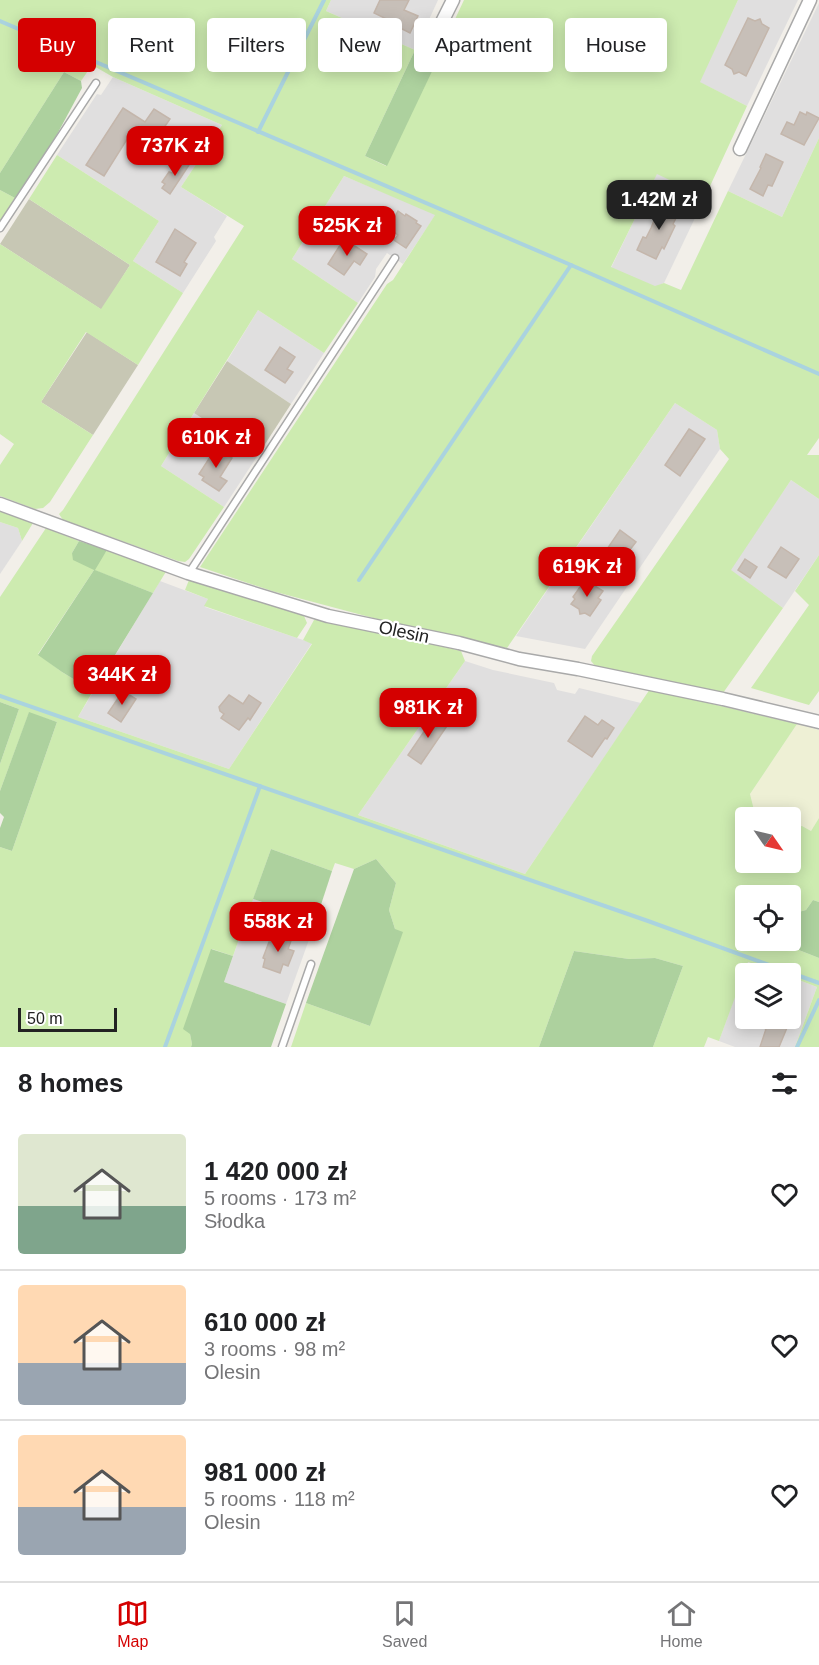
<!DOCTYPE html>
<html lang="en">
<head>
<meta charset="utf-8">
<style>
  body { margin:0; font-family:Arial,sans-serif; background:#f2f2f2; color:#202124; height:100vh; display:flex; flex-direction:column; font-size:22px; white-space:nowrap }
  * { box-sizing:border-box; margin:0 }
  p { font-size:20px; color:#757577 }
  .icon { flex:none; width:33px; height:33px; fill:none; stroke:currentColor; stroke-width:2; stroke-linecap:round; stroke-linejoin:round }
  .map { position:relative; height:1047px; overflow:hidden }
  .drawer { display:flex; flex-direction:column; background:#fff; flex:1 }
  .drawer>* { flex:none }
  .banner { position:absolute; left:18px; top:18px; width:783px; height:54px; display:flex; gap:12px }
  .needle { width:39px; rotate:124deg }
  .controls { position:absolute; left:735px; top:807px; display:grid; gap:12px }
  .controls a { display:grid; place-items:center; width:66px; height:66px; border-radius:6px; background:#fff; box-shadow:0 3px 15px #0003; font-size:30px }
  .scale { position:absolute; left:18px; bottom:15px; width:99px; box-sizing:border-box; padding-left:6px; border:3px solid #222; border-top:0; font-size:16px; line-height:21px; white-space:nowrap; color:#222; -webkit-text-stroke:4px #fff; paint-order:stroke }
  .price { position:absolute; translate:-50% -51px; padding:0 14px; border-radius:12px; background:#d40000; color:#fff; font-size:20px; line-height:39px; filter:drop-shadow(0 2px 3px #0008) }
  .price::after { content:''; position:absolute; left:50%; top:36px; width:18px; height:14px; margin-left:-9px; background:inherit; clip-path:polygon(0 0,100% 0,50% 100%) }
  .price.active { background:#222; color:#fff }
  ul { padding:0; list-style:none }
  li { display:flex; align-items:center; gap:18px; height:150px; padding:0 18px }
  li+li { border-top:2px solid #e0e0e0 }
  li span { display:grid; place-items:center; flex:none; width:168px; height:120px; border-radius:6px; color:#555 }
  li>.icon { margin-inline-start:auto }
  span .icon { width:72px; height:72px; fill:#fffc; stroke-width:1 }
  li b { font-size:26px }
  h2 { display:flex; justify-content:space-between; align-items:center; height:72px; padding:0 18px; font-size:26px }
  .pill { padding:0 21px; border-radius:6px; background:#fff; box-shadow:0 3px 15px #0003; font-size:21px; line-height:54px }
  .pill.active { background:#d40000; color:#fff }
  .dock { display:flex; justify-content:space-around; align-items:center; height:84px; border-top:2px solid #e0e0e0; background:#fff; font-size:16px; color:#757577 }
  .dock a { display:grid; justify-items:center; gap:3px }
  .dock .active { color:#d40000 }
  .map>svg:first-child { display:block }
  .residential { fill:#e0dfdf }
  .construction { fill:#c7c7b4 }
  .farmland { fill:#eef0d5 }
  .grass { fill:#cdebb0 }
  .forest { fill:#add19e }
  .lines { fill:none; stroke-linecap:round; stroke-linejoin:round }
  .stream { stroke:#aad3df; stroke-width:4 }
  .building { fill:#c7bfb8; stroke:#c4b6ab; stroke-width:1.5 }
  .lane-casing { stroke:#a9a9a9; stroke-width:9 }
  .street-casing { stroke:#a9a9a9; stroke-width:15 }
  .lane { stroke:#fff; stroke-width:6 }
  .street { stroke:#fff; stroke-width:12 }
  .labels { text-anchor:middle; stroke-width:4.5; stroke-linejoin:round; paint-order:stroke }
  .street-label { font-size:18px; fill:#222; stroke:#fff }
</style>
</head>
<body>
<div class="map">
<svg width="819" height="1047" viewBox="0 0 819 1047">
  <rect width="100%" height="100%" fill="#f2efe9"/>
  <g class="residential">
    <polygon points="331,0 438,0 415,50 326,11"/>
    <polygon points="738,0 798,0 747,106 699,82"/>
    <polygon points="819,3 819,138 782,217 728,191"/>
    <polygon points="113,77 222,125 181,187 227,216 214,237 216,241 183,293 133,261 159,221 57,155 97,94 101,95"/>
    <polygon points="657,173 705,197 664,283 655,287 611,268"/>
    <polygon points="344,176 436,214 403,264 387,253 376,269 375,277 358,303 292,259"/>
    <polygon points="258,310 324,353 291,404 227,361"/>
    <polygon points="675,403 717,430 720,449 585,649 516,636"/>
    <polygon points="194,413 258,455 224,507 161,466"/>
    <polygon points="791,480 819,499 819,555 783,608 730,570"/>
    <polygon points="0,522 18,528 22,541 0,574"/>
    <polygon points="160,581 208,599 205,607 312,643 229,769 78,717"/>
    <polygon points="465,661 493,670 554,683 557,690 575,694 579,688 641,703 525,874 358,815"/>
    <polygon points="253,899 316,920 286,1004 224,982"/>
    <polygon points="747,962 780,973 746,974 746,1018 790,1018 791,977 817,987 795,1047 735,1047 719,1041"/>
  </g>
  <g class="construction">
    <polygon points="29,199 130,265 102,310 0,244"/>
    <polygon points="87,332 138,365 93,435 41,402"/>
    <polygon points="227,361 291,404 258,455 194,413"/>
  </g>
  <polygon class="farmland" points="797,724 819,730 819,818 811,831 802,826 791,827 790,818 766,817 754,810 750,794"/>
  <g class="grass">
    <polygon points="0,0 331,0 326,11 415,50 365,156 386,166 464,0 738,0 700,82 747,106 705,197 657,174 611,267 655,286 664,283 681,290 728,191 782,217 819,138 819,438 807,455 819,455 819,499 791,480 731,570 783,608 723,693 597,668 591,661 592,656 729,459 720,449 717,430 675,403 507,648 392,623 272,591 200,567 387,284 393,280 435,215 344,176 292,259 358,303 324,353 258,310 161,466 224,507 189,559 185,562 178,561 63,520 59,514 63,510 244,226 181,187 222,125 113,77 92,65 81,81 64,72 0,173"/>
    <polygon points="57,155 159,221 133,261 183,293 138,365 86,332 41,402 93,435 50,502 43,508 35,509 0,496 0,465 14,444 0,434 0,244 101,309 130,265 29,199"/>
    <polygon points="0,190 15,198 0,221"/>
    <polygon points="0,510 33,523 22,541 18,528 0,522"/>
    <polygon points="46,528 79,541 72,553 94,569 107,550 167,570 153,593 94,570 38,654 62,672 93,691 78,717 229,769 312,644 303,640 314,620 321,617 461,651 465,661 358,815 525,874 650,689 797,724 750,794 754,810 766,817 746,818 746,862 790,862 791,827 802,826 811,831 819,818 819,902 813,900 806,910 791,914 790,896 746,896 746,940 776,941 819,958 819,1047 795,1047 817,987 791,977 790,974 780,973 748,962 719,1041 708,1037 704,1047 653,1047 683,966 655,958 629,959 574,951 539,1047 291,1047 306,1003 370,1026 395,929 389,910 396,883 376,859 354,869 335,863 332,871 271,849 233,956 212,949 190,1034 192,1044 191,1047 0,1047 0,847 12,851 57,722 29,713 0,791 0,764 19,709 0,702 0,597"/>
    <polygon points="819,555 819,691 809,705 751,688 809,605 795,591"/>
    <polygon points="189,580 300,613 304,616 307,623 297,638 204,606 208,599 185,590"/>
  </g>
  <g class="forest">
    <polygon points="415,50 436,63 387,166 365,156"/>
    <polygon points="64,72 81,81 82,88 54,140 15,198 0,190 0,173"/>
    <polygon points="79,541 107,550 95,570 153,593 93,691 62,672 38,655 94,570 73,560 72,553"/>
    <polygon points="0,702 19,709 0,764"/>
    <polygon points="29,712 57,722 12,851 0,847 0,828 4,817 0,813 0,791"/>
    <polygon points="271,849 332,871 316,920 253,899"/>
    <polygon points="376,859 396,883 389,910 395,929 403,932 370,1026 306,1003 354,869"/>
    <polygon points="813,900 819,902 819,958 776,941 790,940 791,914 806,910"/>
    <polygon points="211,949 233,956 224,982 286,1004 271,1047 191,1047 192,1044 190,1034 183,1029"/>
    <polygon points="574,951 629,959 655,958 683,966 653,1047 539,1047"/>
  </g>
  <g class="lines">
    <g class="stream">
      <polyline points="0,21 571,265 819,374"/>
      <polyline points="258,132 324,0"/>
      <polyline points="359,580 571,265"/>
      <polyline points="0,696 648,921 819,983"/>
      <polyline points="165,1047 260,786"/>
      <polyline points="797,1047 819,1000"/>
    </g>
  </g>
  <g class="building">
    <polygon points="380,0 409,0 404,10 418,16 410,33 396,26 397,24 374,13"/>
    <polygon points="748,18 755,21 760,19 762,24 769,28 746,76 739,72 734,74 732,69 725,65"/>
    <polygon points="123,108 145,122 154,109 170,119 154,142 134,128 104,176 86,165"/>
    <polygon points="800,112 806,115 807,112 819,118 804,145 781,134 787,122 794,125"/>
    <polygon points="766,154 783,162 772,186 768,185 763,196 750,189 761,168 760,167"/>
    <polygon points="181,160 189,165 170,194 162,188 165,184 162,182 169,172 172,173"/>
    <polygon points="659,203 679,212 673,224 675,226 664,249 662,247 656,259 637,250 643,237 646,238 651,228 655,218 653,217"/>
    <polygon points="398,211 405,216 406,214 417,221 416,223 421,226 406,248 394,240 398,235 388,228"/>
    <polygon points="175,229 196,243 184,262 187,264 180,276 156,262"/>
    <polygon points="344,239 367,254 360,265 354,261 344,275 328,264"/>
    <polygon points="280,347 295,357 287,369 293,372 285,383 265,370"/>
    <polygon points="689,429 705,439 680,476 665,465"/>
    <polygon points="216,448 232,458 220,477 227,481 219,491 202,480 204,477 199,474"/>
    <polygon points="620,530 636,542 629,551 627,556 631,559 624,569 620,567 615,570 615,564 603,555"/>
    <polygon points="781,547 799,559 786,578 768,567"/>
    <polygon points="745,559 757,567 750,578 738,570"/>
    <polygon points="585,580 603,591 598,598 601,600 590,616 585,613 580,614 579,609 571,604 575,599 573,597"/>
    <polygon points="122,658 135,667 127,679 114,670"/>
    <polygon points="123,691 136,699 121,722 108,713"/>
    <polygon points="229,695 243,704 249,695 261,703 250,720 248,718 239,730 221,718 224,714 220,711 219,707"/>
    <polygon points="436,714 449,723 421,764 408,755"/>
    <polygon points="585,716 598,725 602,720 614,728 607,739 605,738 592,757 568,741"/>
    <polygon points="275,932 292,938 288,949 294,951 288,966 283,964 280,973 263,967 265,959 263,958 269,942 271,942"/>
    <polygon points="740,1018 791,1018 779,1047 760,1047 766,1029"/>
  </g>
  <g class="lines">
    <g class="lane-casing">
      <g id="lane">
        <polyline points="0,228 96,83"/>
        <polyline points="189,573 395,258"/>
        <polyline points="282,1047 311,964"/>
      </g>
    </g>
    <g class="street-casing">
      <g id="street">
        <polyline points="426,54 453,0"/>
        <polyline points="740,149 810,0"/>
        <polyline points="0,504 188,573 328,616 459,643 519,659 578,669 723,699 819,722"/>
      </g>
    </g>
    <use href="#lane" class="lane"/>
    <use href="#street" class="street"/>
  </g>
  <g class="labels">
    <g class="street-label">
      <text transform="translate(404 632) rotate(12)" y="6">Olesin</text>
    </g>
  </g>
</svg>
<div class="controls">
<a><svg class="needle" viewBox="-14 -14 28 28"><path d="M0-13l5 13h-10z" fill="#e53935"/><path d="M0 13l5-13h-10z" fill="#757577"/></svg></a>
<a><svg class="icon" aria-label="locate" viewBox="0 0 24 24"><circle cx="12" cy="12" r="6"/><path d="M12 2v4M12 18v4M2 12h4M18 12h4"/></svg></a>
<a><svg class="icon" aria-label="layers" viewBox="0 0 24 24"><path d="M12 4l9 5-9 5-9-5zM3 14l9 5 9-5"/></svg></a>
</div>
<div class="scale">50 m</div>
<b class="price" style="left:175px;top:177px">737K zł</b>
<b class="price active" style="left:659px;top:231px">1.42M zł</b>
<b class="price" style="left:347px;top:257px">525K zł</b>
<b class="price" style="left:216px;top:469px">610K zł</b>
<b class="price" style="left:587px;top:598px">619K zł</b>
<b class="price" style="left:122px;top:706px">344K zł</b>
<b class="price" style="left:428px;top:739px">981K zł</b>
<b class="price" style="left:278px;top:953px">558K zł</b>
<div class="banner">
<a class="pill active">Buy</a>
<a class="pill">Rent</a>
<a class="pill">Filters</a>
<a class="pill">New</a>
<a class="pill">Apartment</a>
<a class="pill">House</a>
</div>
</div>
<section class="drawer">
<h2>8 homes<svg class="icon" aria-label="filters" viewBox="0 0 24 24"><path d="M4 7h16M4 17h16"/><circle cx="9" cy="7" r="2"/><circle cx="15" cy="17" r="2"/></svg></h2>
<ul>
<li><span style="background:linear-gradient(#dfe7d0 60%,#7fa58c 0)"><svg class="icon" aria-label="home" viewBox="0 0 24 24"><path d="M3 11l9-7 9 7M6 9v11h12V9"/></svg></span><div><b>1 420 000 zł</b><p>5 rooms · 173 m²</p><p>Słodka</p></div><svg class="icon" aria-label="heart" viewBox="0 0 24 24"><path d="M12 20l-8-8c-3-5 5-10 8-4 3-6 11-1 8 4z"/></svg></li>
<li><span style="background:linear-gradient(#ffd9b3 65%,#9aa5b1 0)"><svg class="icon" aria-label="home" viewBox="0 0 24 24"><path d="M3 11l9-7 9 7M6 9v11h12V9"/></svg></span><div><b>610 000 zł</b><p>3 rooms · 98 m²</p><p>Olesin</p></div><svg class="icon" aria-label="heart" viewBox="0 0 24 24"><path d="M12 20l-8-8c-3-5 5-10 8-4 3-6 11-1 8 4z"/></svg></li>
<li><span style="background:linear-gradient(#ffd9b3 60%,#9aa5b1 0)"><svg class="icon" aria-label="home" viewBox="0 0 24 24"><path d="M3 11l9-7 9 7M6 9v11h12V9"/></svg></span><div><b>981 000 zł</b><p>5 rooms · 118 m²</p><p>Olesin</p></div><svg class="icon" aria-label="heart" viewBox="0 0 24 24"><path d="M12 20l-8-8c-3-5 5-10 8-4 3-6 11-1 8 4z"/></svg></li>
</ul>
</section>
<nav class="dock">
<a class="active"><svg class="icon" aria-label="map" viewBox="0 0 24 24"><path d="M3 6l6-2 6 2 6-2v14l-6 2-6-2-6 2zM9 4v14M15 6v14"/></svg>Map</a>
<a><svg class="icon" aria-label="saved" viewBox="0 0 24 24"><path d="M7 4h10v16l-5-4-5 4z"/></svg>Saved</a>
<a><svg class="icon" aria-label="home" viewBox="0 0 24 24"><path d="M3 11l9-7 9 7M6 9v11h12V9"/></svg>Home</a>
</nav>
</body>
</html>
